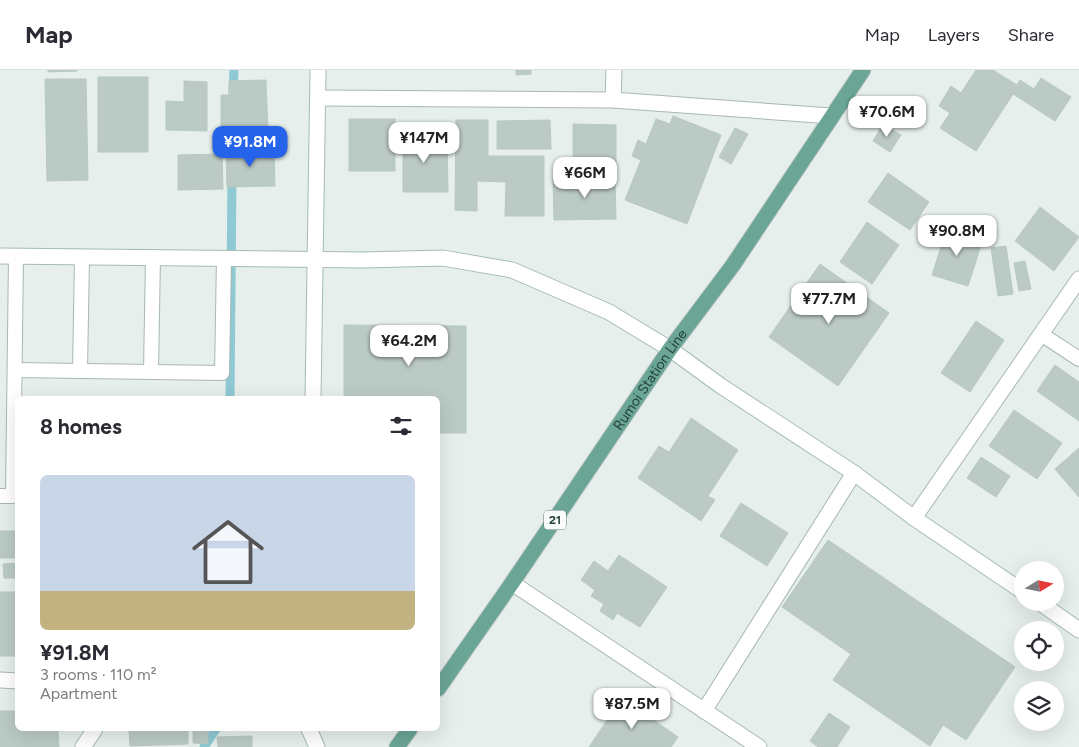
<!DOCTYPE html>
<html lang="en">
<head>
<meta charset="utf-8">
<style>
  body { margin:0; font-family:Figtree,sans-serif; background:#f2f2f3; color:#2b2b33; height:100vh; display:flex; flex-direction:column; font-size:19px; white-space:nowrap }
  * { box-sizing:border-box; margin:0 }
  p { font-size:16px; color:#7c7c81 }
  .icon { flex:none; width:28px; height:28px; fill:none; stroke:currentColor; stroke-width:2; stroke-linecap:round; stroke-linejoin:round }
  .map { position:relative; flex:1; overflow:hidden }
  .drawer { position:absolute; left:15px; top:326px; width:425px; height:335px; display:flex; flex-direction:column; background:#fff; border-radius:8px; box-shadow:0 5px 20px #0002 }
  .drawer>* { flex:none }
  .needle { width:32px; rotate:80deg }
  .buttons { position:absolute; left:1014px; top:491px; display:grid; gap:10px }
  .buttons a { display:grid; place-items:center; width:50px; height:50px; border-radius:50%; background:#fff; box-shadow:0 5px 20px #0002; font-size:25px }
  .price { position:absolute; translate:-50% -42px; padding:0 11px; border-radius:10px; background:#fff; color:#222; font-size:16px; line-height:32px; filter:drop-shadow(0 1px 2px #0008) }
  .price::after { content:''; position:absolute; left:50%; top:30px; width:15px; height:11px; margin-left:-8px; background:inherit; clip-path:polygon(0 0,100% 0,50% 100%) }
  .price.current { background:#2563eb; color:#fff }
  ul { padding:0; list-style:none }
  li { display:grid; align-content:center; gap:10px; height:265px; padding:0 25px }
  li span { display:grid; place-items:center; height:155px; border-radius:8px; color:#555 }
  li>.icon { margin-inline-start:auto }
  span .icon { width:90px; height:90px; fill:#fffc; stroke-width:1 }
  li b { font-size:21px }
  h2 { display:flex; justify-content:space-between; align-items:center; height:60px; padding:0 25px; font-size:21px }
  header { display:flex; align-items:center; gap:30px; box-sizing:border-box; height:70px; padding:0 25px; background:#fff; border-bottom:1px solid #e1e1e2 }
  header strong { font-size:24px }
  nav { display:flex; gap:28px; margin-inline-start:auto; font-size:18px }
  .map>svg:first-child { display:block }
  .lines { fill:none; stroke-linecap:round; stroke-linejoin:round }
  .stream { stroke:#8ec9d4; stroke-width:9 }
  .building { fill:#bbcac4; stroke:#b8c9c2 }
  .lane-casing { stroke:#a8b8b2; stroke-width:16 }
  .street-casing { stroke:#a8b8b2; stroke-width:17 }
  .secondary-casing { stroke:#a4bbb3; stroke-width:17 }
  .primary-casing { stroke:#c2cac8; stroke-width:17 }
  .lane { stroke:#fff; stroke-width:14 }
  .street { stroke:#fff; stroke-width:15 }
  .secondary { stroke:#fff; stroke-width:15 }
  .primary { stroke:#6aa596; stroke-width:15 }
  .labels { text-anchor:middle; stroke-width:4; stroke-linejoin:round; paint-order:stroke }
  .shield { fill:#f7fbf9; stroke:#637a73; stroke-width:1 }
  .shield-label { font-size:12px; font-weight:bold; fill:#24423a }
  .street-label { font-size:14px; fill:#24423a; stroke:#f7fbf9 }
</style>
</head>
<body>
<header>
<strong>Map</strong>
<nav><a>Map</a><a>Layers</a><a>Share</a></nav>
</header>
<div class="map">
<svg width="1079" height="677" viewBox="0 0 1079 677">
  <rect width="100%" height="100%" fill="#e6efeb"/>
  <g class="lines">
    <g class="stream">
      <polyline points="233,22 234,0"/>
      <polyline points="233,90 233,50"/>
      <polyline points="230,329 232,105"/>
      <polyline points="204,677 216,659"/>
    </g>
  </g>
  <g class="building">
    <polygon points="48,0 77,0 77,1 48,2"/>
    <polygon points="516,0 531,0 531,4 516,5"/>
    <polygon points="976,0 993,0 1017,15 1020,10 1034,19 1041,8 1071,27 1055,51 1013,24 976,81 940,58 950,43 939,36 951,16 961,23"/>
    <rect x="98" y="7" width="50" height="75"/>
    <polygon points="45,9 86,9 88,110 47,111"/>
    <polygon points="266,10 268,62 221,62 221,25 229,25 229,11"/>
    <polygon points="184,11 207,12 207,61 166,60 166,31 184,32"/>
    <polygon points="673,46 721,65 687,154 625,130 641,90 632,86 638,70 646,74 656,49 670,54"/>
    <rect x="349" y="49" width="46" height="52"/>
    <polygon points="456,50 488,50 488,86 544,86 544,146 505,146 506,112 477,111 477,141 455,140"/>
    <polygon points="550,50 551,79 497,79 497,51"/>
    <polygon points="573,54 616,55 616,97 573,97"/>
    <polygon points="883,54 901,65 890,82 873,71"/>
    <polygon points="735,58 748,64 731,94 719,87"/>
    <polygon points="403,61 425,61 425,71 447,71 448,122 403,122"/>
    <polygon points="274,79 275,116 227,117 226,80"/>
    <polygon points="222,84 223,119 178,120 178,85"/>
    <polygon points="888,103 929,132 910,160 868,132"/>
    <polygon points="615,108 616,149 554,150 553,109"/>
    <polygon points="1040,137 1079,167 1054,201 1015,171"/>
    <polygon points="867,152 899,175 872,214 840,192"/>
    <polygon points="947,158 983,169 968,216 932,205"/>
    <polygon points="1006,176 1013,224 998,226 991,178"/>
    <polygon points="1025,191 1031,219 1019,221 1014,193"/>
    <polygon points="820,194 889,243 838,316 769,267"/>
    <polygon points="976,251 1004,270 970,322 941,303"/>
    <polygon points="344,255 466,256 466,363 438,363 438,329 344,329"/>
    <polygon points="1055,295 1079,312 1079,351 1037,321"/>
    <polygon points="1014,340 1062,373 1037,409 989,376"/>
    <polygon points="691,348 738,380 708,426 715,430 701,451 638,408 659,376 669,382"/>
    <polygon points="1079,378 1079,427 1055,399"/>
    <polygon points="981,387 1010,406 996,427 967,408"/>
    <polygon points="741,433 788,463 767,496 720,466"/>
    <polygon points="0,461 17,461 18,488 0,488"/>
    <polygon points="828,470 1015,597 966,670 943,655 930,676 833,610 851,584 782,537"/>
    <polygon points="619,485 667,517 640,557 617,543 613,550 600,541 604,534 591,526 595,520 581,510 594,491 608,501"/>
    <polygon points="18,493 18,508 4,508 3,494"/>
    <rect x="0" y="522" width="18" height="64"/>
    <polygon points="622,628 678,667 671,677 589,677"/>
    <polygon points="0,641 18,641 18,659 58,659 59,677 0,677"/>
    <polygon points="829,643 850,657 837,677 818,677 810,671"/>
    <polygon points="129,659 188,659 188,674 130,676"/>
    <polygon points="193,659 208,659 208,674 193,673"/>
    <polygon points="216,659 256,659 256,660"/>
    <polygon points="252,666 252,677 218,677 217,667"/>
  </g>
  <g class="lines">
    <g class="lane-casing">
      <g id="lane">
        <polyline points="1041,264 1079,289"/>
        <polyline points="15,300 222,303 224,188"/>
        <polyline points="80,301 82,187"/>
        <polyline points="151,302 153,187"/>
        <polyline points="0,426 13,426 16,186"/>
      </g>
    </g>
    <g class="street-casing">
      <g id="street">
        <polyline points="318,28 613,30 831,46"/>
        <polyline points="613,30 614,0"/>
        <polyline points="914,448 1079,209"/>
        <polyline points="512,513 759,677"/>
        <polyline points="0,610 18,611"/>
        <polyline points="704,641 854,403"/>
        <polyline points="83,677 95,659"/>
      </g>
    </g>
    <g class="secondary-casing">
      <g id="secondary">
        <polyline points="0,186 363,190 443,188 512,200 609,242 670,279 721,316 854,403 914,448 1022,521"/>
        <polyline points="313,329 318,0"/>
        <polyline points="1039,532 1079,560"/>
        <polyline points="309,659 317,677"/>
      </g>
    </g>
    <g class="primary-casing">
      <g id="primary">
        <path id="s1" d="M438,619L512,513L670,279L733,195L863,0"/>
        <polyline points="397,677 410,659"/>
      </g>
    </g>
    <use href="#lane" class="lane"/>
    <use href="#street" class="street"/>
    <use href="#secondary" class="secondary"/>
    <use href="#primary" class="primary"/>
  </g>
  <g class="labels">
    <rect class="shield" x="544" y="440.5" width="22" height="19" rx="4"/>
    <g class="shield-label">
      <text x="555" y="454">21</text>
    </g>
    <g class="street-label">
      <text dy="5" stroke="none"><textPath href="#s1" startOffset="375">Rumoi Station Line</textPath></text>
    </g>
  </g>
</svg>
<div class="buttons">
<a><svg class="needle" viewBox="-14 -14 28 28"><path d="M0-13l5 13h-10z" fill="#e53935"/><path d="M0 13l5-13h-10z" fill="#7c7c81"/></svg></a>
<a><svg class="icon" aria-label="locate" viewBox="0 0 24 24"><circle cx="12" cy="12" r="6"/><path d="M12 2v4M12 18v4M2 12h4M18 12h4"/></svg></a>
<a><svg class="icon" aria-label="layers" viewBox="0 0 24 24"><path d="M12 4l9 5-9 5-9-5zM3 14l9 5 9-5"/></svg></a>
</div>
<b class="price" style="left:887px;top:68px">¥70.6M</b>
<b class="price" style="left:424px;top:94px">¥147M</b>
<b class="price current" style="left:250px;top:98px">¥91.8M</b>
<b class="price" style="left:585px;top:129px">¥66M</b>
<b class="price" style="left:957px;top:187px">¥90.8M</b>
<b class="price" style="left:829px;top:255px">¥77.7M</b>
<b class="price" style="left:409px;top:297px">¥64.2M</b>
<b class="price" style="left:632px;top:660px">¥87.5M</b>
<section class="drawer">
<h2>8 homes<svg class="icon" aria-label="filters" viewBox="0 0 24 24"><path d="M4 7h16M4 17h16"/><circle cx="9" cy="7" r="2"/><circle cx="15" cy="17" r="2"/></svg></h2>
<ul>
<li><span style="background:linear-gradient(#c9d6e8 75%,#c2b280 0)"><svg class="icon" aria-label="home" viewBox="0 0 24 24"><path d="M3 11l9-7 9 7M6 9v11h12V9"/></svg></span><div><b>¥91.8M</b><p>3 rooms · 110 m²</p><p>Apartment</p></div></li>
</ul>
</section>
</div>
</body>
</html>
